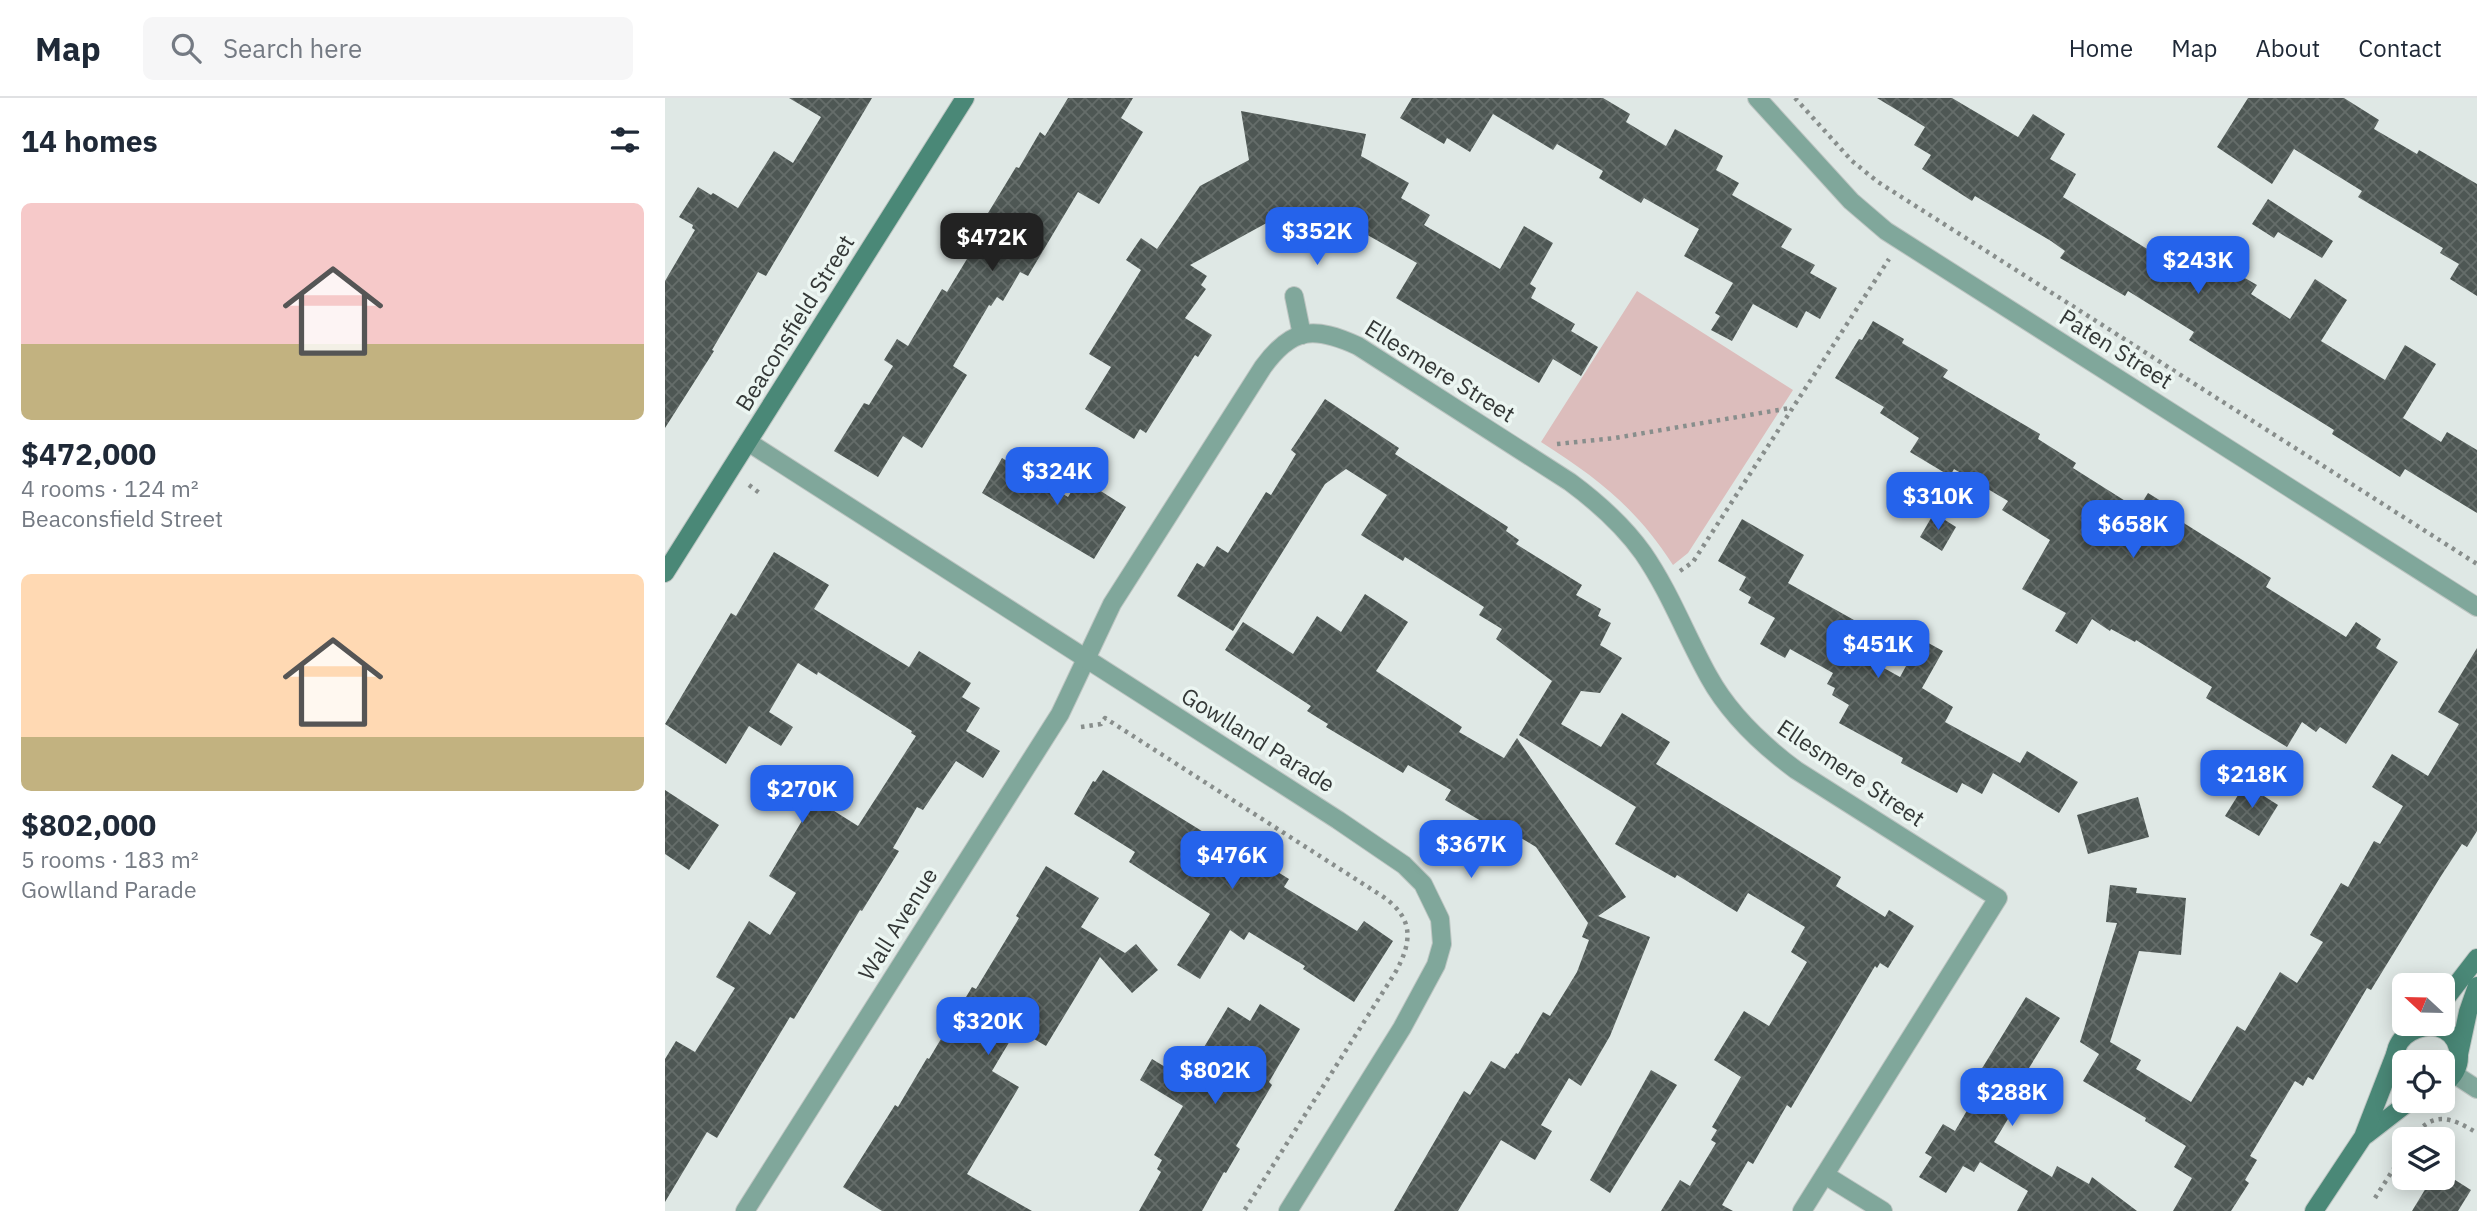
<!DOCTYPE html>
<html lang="en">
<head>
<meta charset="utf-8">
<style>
  body { margin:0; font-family:"IBM Plex Sans",sans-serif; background:#f6f6f7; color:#1f2937; height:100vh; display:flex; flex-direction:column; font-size:26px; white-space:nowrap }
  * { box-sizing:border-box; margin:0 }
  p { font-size:23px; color:#747a83 }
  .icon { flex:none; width:38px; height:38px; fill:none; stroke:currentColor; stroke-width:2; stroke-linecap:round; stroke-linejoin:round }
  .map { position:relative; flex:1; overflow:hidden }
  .details { display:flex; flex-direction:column; background:#fff; width:665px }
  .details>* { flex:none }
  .needle { width:46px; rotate:292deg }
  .tools { position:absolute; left:1727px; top:875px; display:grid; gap:14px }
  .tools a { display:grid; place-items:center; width:63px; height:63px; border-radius:10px; background:#fff; box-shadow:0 4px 18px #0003; font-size:35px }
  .price { position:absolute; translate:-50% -60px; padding:0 16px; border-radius:14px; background:#2563eb; color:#fff; font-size:23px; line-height:46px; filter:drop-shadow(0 2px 4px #0008) }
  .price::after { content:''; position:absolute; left:50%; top:42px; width:21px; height:16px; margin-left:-10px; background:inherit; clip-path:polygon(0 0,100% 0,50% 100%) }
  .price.selected { background:#222; color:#fff }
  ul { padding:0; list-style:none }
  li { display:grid; align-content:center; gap:14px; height:371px; padding:0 21px }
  li span { display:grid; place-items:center; height:217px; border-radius:10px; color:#555 }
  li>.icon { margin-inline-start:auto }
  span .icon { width:126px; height:126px; fill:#fffc; stroke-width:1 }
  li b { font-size:30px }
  h2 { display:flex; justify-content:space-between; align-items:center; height:84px; padding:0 21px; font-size:30px }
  header { display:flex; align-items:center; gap:42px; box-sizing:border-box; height:98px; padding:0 35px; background:#fff; border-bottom:2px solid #e0e1e3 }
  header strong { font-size:33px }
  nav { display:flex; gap:38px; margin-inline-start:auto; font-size:24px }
  .search { width:490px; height:63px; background:#f6f6f7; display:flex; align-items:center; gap:18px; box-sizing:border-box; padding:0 24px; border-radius:10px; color:#747a83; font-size:26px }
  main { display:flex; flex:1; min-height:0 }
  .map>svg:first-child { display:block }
  .green { fill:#dcbdbc }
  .building { fill:url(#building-cross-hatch) }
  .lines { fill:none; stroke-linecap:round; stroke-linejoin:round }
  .minor-casing { stroke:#bdc5c2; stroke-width:20 }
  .tertiary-casing { stroke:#bdc5c2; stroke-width:20 }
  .secondary-casing { stroke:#bdc5c2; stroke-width:20 }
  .path { stroke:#888e8c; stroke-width:4.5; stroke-dasharray:3.5 5; stroke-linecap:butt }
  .minor { stroke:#80a79b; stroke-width:18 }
  .tertiary { stroke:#80a79b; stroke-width:18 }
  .secondary { stroke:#4a8877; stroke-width:18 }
  .labels { text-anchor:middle; stroke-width:7; stroke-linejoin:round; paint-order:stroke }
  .street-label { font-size:23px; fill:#343837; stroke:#ecf6f2 }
</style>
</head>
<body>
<header>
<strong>Map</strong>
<div class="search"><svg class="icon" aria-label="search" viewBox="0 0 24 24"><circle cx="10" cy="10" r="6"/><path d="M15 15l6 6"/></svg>Search here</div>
<nav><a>Home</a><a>Map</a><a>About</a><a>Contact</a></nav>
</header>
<main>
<section class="details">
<h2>14 homes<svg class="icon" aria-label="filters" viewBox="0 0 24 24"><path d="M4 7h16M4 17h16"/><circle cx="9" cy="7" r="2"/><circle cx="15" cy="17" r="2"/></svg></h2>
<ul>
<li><span style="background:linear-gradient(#f6c9c9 65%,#c2b280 0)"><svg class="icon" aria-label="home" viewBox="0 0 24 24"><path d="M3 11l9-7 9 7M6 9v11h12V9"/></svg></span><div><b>$472,000</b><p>4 rooms · 124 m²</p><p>Beaconsfield Street</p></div></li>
<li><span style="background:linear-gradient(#ffd9b3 75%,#c2b280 0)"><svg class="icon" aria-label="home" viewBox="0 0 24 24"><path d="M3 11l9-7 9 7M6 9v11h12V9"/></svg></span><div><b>$802,000</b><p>5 rooms · 183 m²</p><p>Gowlland Parade</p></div></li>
</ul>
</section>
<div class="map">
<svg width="1812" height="1113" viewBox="0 0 1812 1113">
  <defs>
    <pattern id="building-cross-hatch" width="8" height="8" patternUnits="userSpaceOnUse" patternTransform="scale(1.75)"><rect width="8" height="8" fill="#4e5754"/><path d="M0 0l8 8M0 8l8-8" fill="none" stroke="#656d6a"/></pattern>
  </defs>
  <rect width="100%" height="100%" fill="#dfe8e5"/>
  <path class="green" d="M972,193L1128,292L1023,455L1008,467C971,410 934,381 876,344Z"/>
  <g class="building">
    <polygon points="124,0 207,0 101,178 93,174 47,252 49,253 0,330 0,183 30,132 27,130 28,127 14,119 33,89 46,97 48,95 73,110 109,53 128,65 156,19"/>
    <polygon points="403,0 468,0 456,20 478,34 434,106 413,94 363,178 355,174 338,203 332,199 326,208 324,207 288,268 302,277 257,350 238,338 213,379 169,353 199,305 204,307 228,268 219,262 232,241 243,248 277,191 282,194 308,151 303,148 351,69 354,70 375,34 380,38"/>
    <polygon points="747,0 938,0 965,16 961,24 1001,48 1010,31 1058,58 1051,72 1074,85 1067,97 1127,131 1116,149 1150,167 1145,175 1172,190 1155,221 1141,213 1132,230 1088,206 1067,243 1046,232 1055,218 1050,215 1068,185 1019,158 1034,131 979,100 976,105 934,80 938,73 892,46 888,52 828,16 805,54 782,40 779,46 735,20"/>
    <polygon points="1212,0 1287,0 1353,39 1368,16 1400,36 1385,61 1411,76 1398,99 1513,170 1526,149 1592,187 1586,196 1625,221 1650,181 1682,202 1656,243 1720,282 1740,247 1771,266 1738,320 1776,344 1782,334 1812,352 1812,415 1740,371 1735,379 1667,336 1669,332 1524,242 1529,234 1463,193 1460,198 1395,160 1400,153 1386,143 1310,98 1307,103 1257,71 1266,57 1249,47 1260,29"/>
    <polygon points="1583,0 1679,0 1714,22 1709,31 1752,56 1754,52 1812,86 1812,198 1785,181 1794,166 1775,155 1778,150 1693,99 1697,93 1629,51 1607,86 1552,49"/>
    <polygon points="576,13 701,36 696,58 744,85 736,100 765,117 759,127 835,171 859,128 888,145 865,186 871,190 866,200 910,226 906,233 933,249 916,278 888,261 874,285 731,200 752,165 683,126 678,154 651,149 656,123 618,116 525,167 542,178 536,187 541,191 520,220 547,237 533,259 530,257 481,335 475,331 469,341 420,311 446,269 424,256 476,172 461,162 476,140 492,151 535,88 584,62"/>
    <polygon points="1603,101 1668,143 1657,160 1613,134 1609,140 1587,126"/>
    <polygon points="1208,223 1239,241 1237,245 1283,272 1278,279 1375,336 1373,341 1411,365 1408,370 1473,411 1483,395 1517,416 1514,422 1606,480 1601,489 1681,539 1691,524 1716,541 1711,550 1733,564 1681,646 1655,629 1651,634 1637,624 1622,649 1541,600 1547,589 1471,542 1470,544 1446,531 1445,533 1427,521 1412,546 1390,533 1401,515 1357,491 1385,442 1337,412 1343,403 1289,371 1285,378 1245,354 1254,340 1215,315 1219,309 1170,280 1194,241 1197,242"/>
    <polygon points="660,301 734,350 730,356 843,429 841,433 854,442 851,446 917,487 911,497 936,511 933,518 946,525 935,547 957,560 935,595 916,593 896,626 936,649 957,615 1005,644 991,666 1176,779 1171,788 1220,819 1224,812 1249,828 1223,870 1215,865 1212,870 1210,868 1126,1010 1122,1007 1088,1066 1083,1063 1057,1107 1068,1113 996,1113 1015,1082 1025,1088 1051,1045 1046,1042 1052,1032 1047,1029 1076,979 1049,962 1079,913 1104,928 1142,864 1126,854 1140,829 1083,795 1072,814 1012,777 1010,780 950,746 971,709 854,637 887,583 831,541 837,531 814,517 819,509 740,459 738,463 696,437 722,397 681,371 660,386 568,533 512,498 532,465 539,469 552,448 563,455 601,394 606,397 631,356 626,352"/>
    <polygon points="337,360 403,399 415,380 461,409 429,461 317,395"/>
    <polygon points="1269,415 1291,429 1277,453 1255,439"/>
    <polygon points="1077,421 1139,457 1123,485 1205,531 1192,555 1235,579 1256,541 1278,553 1257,590 1288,609 1280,624 1355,665 1362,653 1413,684 1394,715 1328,675 1317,696 1297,685 1292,695 1236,665 1238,660 1174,625 1184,607 1167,597 1170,590 1162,586 1168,575 1125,551 1120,560 1095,546 1110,520 1083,505 1086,499 1074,492 1081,479 1053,463"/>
    <polygon points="109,454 164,487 149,511 244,569 254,553 306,585 297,599 315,610 301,633 335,653 318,680 291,663 258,712 252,709 228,750 234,753 197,813 195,812 129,921 125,919 52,1040 42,1034 0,1104 0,961 11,943 30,954 70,890 51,879 84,823 105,837 131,795 104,778 150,701 193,728 251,638 246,635 247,633 153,574 152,577 133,565 104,614 128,629 116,648 84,628 61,666 0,626 66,515 71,518"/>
    <polygon points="700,496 743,524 711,573 797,629 794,634 839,660 852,640 961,799 933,818 985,839 945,938 916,988 904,980 876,1027 887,1033 870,1062 836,1042 793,1113 729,1113 799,993 805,997 826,963 840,971 851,955 853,956 878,914 885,918 912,874 924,842 917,839 923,825 871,749 826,722 823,727 780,702 786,692 743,667 738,675 661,629 663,626 642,613 646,608 560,552 578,524 628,556 652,518 676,534"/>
    <polygon points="1812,550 1812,733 1802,749 1797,746 1776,778 1706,892 1702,890 1648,982 1643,979 1638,988 1630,983 1585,1058 1592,1062 1580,1082 1584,1085 1566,1113 1508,1113 1527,1080 1509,1069 1521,1048 1480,1023 1481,1020 1418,983 1434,956 1415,944 1452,825 1441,824 1445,787 1472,790 1471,795 1521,800 1516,857 1474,853 1445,944 1476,962 1471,971 1526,1004 1572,928 1580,933 1615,874 1632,885 1658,844 1645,837 1676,785 1683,789 1709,743 1715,746 1738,708 1707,689 1727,656 1763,678 1794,626 1773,614"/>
    <polygon points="438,672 566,751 569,747 624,781 619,789 692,833 699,823 728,843 689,904 638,871 640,868 584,834 579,842 565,832 535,881 512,867 545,816 464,764 470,754 409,716 428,683 430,684"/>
    <polygon points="1580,686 1613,707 1594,738 1560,718"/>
    <polygon points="0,692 54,727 24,772 0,756"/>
    <polygon points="1473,699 1484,739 1423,756 1412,717"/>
    <polygon points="381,768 434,800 416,829 460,855 471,846 493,872 467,895 435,859 381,948 352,931 327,973 354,989 302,1076 367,1113 217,1113 178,1089 230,1007 233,1009 262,960 264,961 307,889 311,891 354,820 351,818"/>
    <polygon points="1361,899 1395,920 1359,978 1366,983 1329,1044 1387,1079 1392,1068 1424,1086 1427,1079 1472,1113 1352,1113 1363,1093 1315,1064 1309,1074 1298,1068 1281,1095 1254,1079 1267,1059 1260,1055 1278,1026 1290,1033 1314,992 1309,989 1318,974 1316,972"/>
    <polygon points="595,906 635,931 604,984 607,987 571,1048 575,1051 561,1075 559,1074 537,1113 474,1113 496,1074 492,1071 497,1062 489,1057 518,1008 475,982 487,961 520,981 563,909 585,923"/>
    <polygon points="986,972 1012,987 945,1095 925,1082"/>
    <polygon points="1767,1080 1787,1080 1806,1092 1793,1113 1747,1113"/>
  </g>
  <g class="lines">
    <g class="minor-casing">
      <g id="minor">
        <polyline points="1092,0 1186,103 1221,133 1812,509"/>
        <polyline points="629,198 637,237"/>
        <polyline points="1160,1077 1218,1113"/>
        <path d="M80,1113L395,616L447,506L598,269C627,229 649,228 693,248L905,384C932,404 958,427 978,455C1005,494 1021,538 1044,579C1065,617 1096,646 1131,672L1333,800L1137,1113"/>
      </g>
    </g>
    <g class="tertiary-casing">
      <g id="tertiary">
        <polyline points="83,344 673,722 739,767 758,786 775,821 777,846 771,867 737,930 623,1113"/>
        <polyline points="1789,976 1812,991"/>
      </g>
    </g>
    <g class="secondary-casing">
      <g id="secondary">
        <polyline points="0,475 300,0"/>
        <polyline points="1778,904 1812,860"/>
        <polyline points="1794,956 1803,914 1812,888"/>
        <path d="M1740,981C1701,934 1793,903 1794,959C1794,971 1787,980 1778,987"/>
        <polyline points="1701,1037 1745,1003"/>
        <polyline points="1649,1113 1698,1039 1731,954"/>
      </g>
    </g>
    <g class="path">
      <polyline points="1130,0 1187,63 1213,84 1812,466"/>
      <polyline points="892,346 950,340 1125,310"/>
      <polyline points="84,387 97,397"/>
      <polyline points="1015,473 1028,464 1224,161"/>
      <path d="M416,629L436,626L440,620L717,798C749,820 748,843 730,875L579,1113"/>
      <path d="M1747,1041C1767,1012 1786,1019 1812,1035"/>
      <polyline points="1710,1100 1740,1053"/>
    </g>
    <use href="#minor" class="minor"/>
    <use href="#tertiary" class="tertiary"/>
    <use href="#secondary" class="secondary"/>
  </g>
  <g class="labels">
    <g class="street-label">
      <text transform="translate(130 225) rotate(-58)" y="8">Beaconsfield Street</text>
      <text transform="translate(1451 251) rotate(32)" y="8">Paten Street</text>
      <text transform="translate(775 273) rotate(32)" y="8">Ellesmere Street</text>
      <text transform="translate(593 642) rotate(32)" y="8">Gowlland Parade</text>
      <text transform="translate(1186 675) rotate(34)" y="8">Ellesmere Street</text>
      <text transform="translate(233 826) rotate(-58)" y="8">Wall Avenue</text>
    </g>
  </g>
</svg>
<div class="tools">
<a><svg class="needle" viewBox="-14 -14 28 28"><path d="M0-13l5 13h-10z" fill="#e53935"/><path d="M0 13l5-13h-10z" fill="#747a83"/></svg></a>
<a><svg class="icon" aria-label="locate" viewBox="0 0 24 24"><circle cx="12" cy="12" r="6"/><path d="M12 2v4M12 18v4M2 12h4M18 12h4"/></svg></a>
<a><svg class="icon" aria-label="layers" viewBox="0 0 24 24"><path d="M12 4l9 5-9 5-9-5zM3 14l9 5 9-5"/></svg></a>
</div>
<b class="price" style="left:652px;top:169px">$352K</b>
<b class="price selected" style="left:327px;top:175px">$472K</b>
<b class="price" style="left:1533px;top:198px">$243K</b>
<b class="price" style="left:392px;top:409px">$324K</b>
<b class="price" style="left:1273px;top:434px">$310K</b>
<b class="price" style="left:1468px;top:462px">$658K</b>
<b class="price" style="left:1213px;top:582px">$451K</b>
<b class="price" style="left:1587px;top:712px">$218K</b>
<b class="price" style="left:137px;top:727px">$270K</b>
<b class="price" style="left:806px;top:782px">$367K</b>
<b class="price" style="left:567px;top:793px">$476K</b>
<b class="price" style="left:323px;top:959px">$320K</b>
<b class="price" style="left:550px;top:1008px">$802K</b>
<b class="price" style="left:1347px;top:1030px">$288K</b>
</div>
</main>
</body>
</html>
